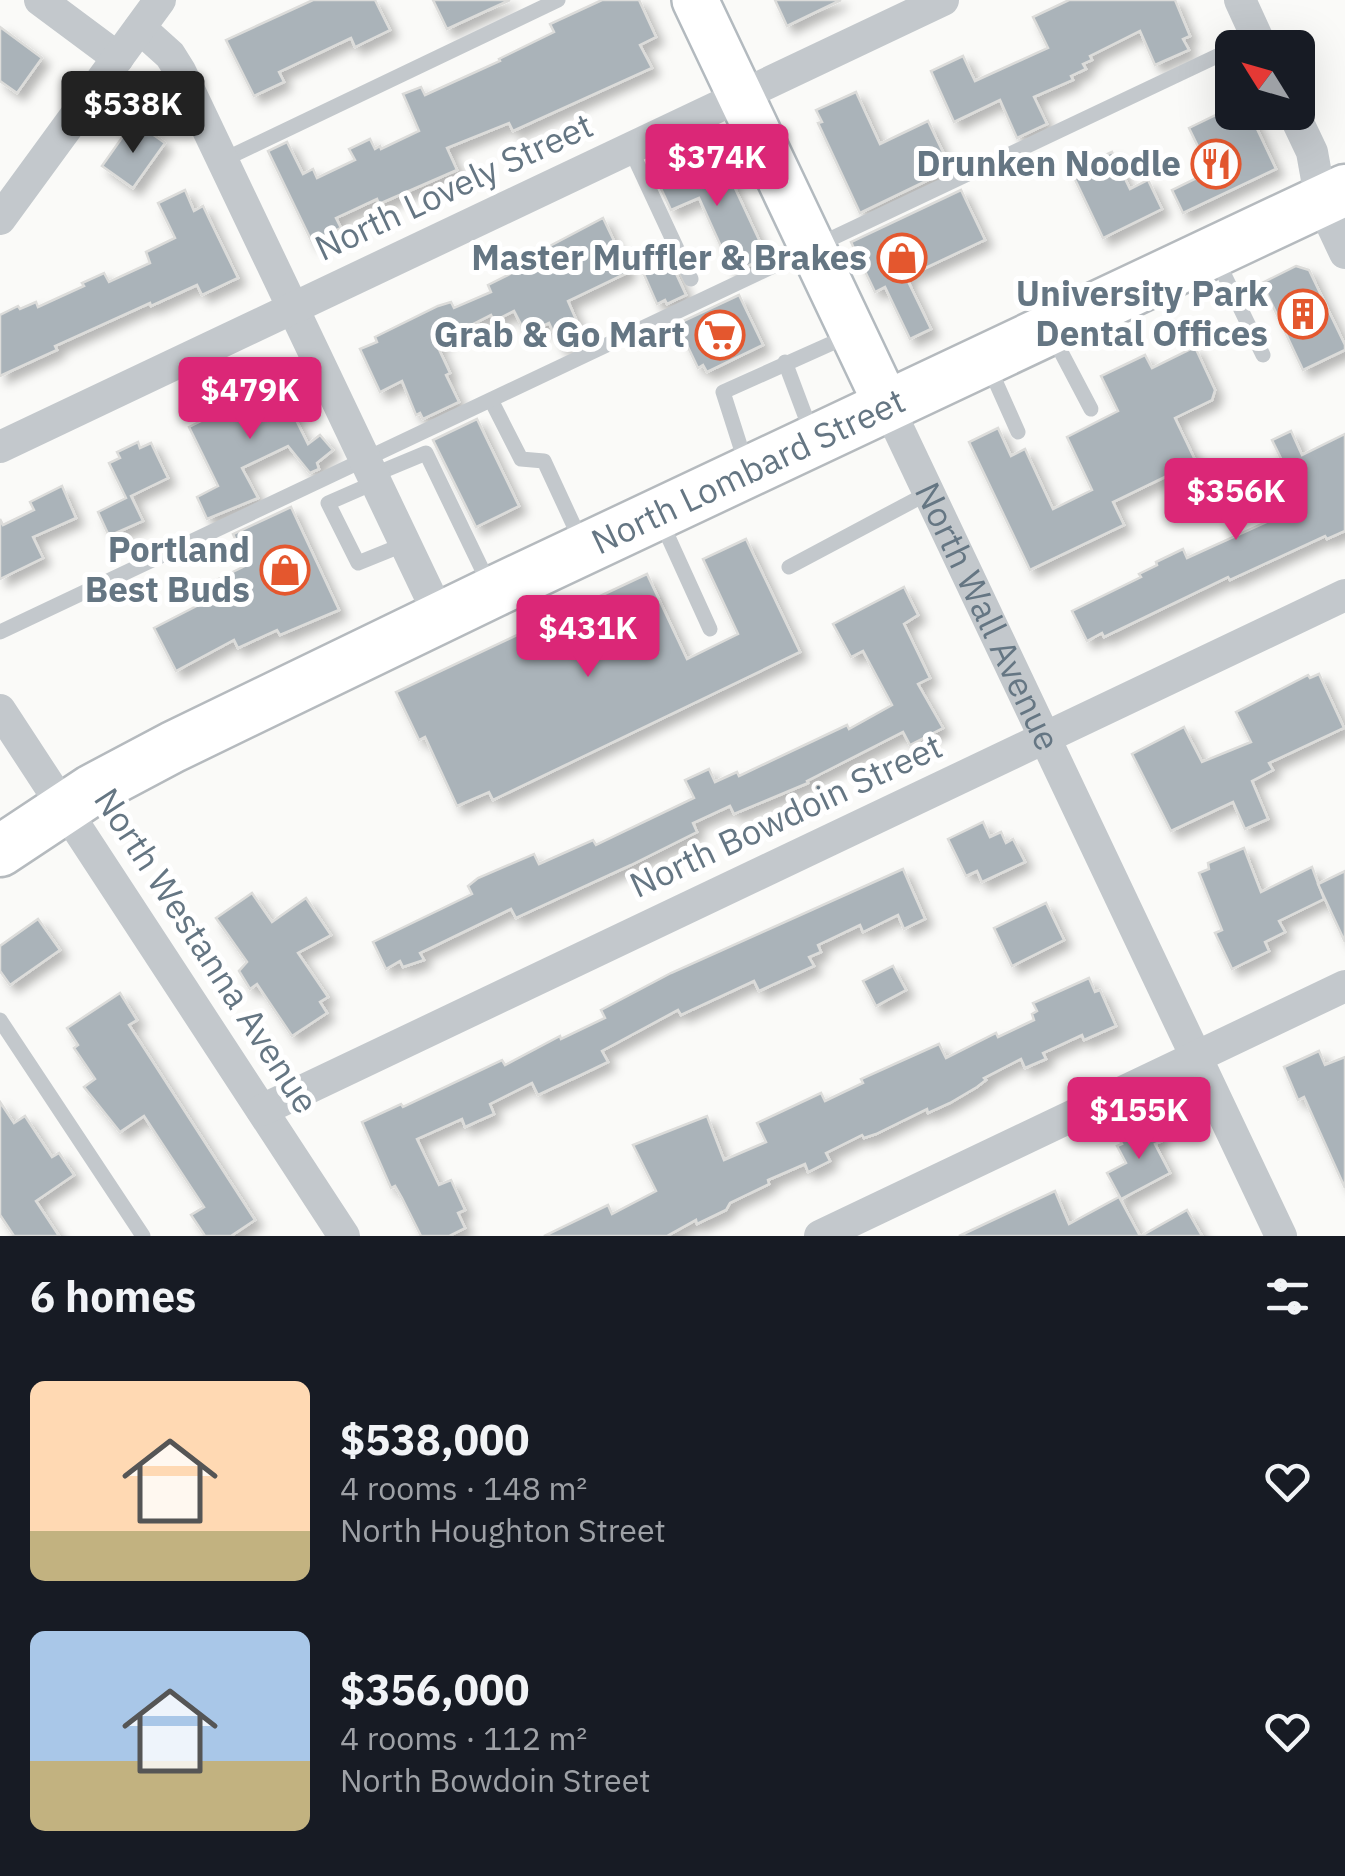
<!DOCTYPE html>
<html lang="en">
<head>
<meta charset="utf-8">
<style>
  body { margin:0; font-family:"IBM Plex Sans",sans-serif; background:#20242c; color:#f1f3f6; height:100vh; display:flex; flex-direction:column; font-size:38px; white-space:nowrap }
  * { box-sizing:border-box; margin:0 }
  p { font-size:32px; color:#9ea1a6 }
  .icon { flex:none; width:55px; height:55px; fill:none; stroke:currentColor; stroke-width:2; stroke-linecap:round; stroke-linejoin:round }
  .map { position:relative; height:1236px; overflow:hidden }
  .details { display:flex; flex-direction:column; background:#171b24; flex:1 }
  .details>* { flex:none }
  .needle { width:65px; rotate:307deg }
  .tools { position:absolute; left:1215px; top:30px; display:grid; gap:20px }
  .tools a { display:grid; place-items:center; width:100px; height:100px; border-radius:15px; background:#171b24; box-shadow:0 10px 40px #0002; font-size:50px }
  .price { position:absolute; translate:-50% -85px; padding:0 22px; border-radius:10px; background:#db2777; color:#fff; font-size:32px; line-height:65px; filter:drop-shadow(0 2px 5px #0008) }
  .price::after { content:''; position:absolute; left:50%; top:60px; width:30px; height:22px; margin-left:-15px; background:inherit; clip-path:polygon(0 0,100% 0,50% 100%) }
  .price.on { background:#222; color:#fff }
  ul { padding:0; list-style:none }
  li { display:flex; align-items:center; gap:30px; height:250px; padding:0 30px }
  li span { display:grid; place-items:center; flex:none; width:280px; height:200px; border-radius:15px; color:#555 }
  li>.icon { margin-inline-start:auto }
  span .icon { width:120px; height:120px; fill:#fffc; stroke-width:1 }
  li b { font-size:42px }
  h2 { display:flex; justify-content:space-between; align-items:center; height:120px; padding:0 30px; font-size:42px }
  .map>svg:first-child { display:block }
  .building { fill:#aab3b9; stroke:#dcdcda; stroke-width:2.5; filter:url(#shadow) }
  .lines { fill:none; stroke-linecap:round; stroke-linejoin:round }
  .secondary-casing { stroke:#b3babf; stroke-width:50 }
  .primary-casing { stroke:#b5babe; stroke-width:55 }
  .lane { stroke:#c3c8cc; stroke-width:15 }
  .street { stroke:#c3c8cc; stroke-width:32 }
  .secondary { stroke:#fff; stroke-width:45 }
  .primary { stroke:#fff; stroke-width:50 }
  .labels { text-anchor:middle; stroke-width:10; stroke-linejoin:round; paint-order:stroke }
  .poi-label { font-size:35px; font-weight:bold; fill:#657683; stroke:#fff; text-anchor:end }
  .street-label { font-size:35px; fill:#657683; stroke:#fff }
</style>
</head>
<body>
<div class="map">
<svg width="1345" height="1236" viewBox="0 0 1345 1236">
  <defs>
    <filter id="shadow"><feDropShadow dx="7" dy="7" stdDeviation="5" flood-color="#0004"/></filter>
  </defs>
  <rect width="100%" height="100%" fill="#fafaf8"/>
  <g class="building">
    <polygon points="313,0 375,0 390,30 355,47 351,38 279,72 284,82 254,96 226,40"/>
    <polygon points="433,0 510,0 447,29"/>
    <polygon points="602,0 639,0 656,37 640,45 652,68 513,131 509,123 447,148 457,170 379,204 377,199 336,218 341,228 312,242 268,151 287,142 303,174 313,169 317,178 355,160 349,149 370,139 375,149 380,146 381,149 419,131 403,94 421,87 425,95 500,61 499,59 554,32 550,24"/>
    <polygon points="775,0 841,0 787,26"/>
    <polygon points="1069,0 1175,0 1190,36 1183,39 1189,50 1155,65 1140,31 1090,56 1092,60 1083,64 1086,69 1071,76 1073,80 1034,97 1047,124 1017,138 1000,100 954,122 931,71 963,56 975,81 1048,48 1033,17"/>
    <polygon points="0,27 42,58 17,93 0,81"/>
    <polygon points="856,92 880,144 928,121 951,169 860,213 818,123 822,122 816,110"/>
    <polygon points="1222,112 1249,112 1276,169 1183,213 1172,190 1199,177 1194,166 1205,161 1189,128"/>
    <polygon points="135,127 145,134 148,131 165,143 133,188 102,166 128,129 132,132"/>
    <polygon points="1112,152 1130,189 1148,180 1162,209 1103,238 1071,171"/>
    <polygon points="719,154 767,257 733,273 699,198 671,210 658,182"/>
    <polygon points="185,190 194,211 203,206 238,278 202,295 197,285 151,306 150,303 55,346 57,350 0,376 0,315 18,306 20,309 36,302 38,307 84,286 82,283 104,273 109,282 150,263 146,252 175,238 158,203"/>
    <polygon points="961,190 985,240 906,277 931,329 910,339 885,287 875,292 851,242"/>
    <polygon points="603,218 629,272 568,301 584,338 561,349 549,323 526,334 514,311 494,321 491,315 436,343 450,373 446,375 459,402 423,419 420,413 416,415 402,381 380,392 360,349 377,342 375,337 438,306 451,302 454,308 491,292 488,285 532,263 529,257"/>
    <polygon points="665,250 686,295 667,304 665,300 657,304 639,263"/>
    <polygon points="1296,266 1309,270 1345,345 1345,350 1303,370 1262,283"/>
    <polygon points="739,295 763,345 707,372 703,365 698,368 677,324"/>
    <polygon points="1195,347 1215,390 1212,400 1175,418 1196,462 1113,502 1124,525 1030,570 969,442 998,428 1011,456 1025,449 1053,509 1092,490 1067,437 1118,411 1101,376 1145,355 1152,368"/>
    <polygon points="270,367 308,444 320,435 333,450 317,463 319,469 310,473 288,446 242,468 258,498 207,519 197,497 218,486 189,427 250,397 242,381"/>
    <polygon points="477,419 519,506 476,527 433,440"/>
    <polygon points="1291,431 1302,455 1345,434 1345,531 1327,539 1325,536 1230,580 1228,577 1104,637 1102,633 1087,641 1072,611 1141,577 1139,574 1157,565 1156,562 1183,549 1187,558 1295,509 1286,488 1294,485 1272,440"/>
    <polygon points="138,442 140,448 151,443 168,478 131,496 143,521 109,536 98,512 126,498 109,463 120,458 117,452"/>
    <polygon points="62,486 76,518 33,537 43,558 0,579 0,519 3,525 34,510 30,502"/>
    <polygon points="291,507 339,610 280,635 277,630 238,648 234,640 176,671 154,628 214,597 208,584 247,565 233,534"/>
    <polygon points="746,539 800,652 493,800 489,792 457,806 425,737 419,740 396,692 647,574 687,659 738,634 703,559"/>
    <polygon points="904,587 918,615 904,624 930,678 918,684 943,728 910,745 903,732 807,781 808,783 734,814 730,806 693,823 697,832 631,865 516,918 511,909 420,953 424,960 403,967 400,961 386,969 373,942 472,894 468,886 478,878 534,854 539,864 593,840 596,845 694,798 685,780 709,769 715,782 737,772 739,776 847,725 849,729 892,705 863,651 851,657 833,624"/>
    <polygon points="1319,674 1344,728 1269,763 1273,770 1252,781 1268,819 1245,829 1233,802 1171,831 1132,754 1184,727 1202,762 1251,742 1236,712 1308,675 1310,678"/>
    <polygon points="983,822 990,837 1001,832 1006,843 1013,839 1025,862 982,882 977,871 966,876 948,839"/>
    <polygon points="1244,848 1261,892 1312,867 1324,899 1279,921 1285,932 1265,942 1269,951 1232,969 1215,933 1222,930 1199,873 1209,869 1208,863"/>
    <polygon points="903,869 925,919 904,929 898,915 863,932 860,925 818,945 821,952 809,957 814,966 759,991 754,981 681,1015 678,1010 602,1051 608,1062 583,1074 538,1095 532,1083 490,1104 494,1114 465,1127 462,1119 417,1139 439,1185 451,1180 465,1210 458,1213 465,1228 449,1236 421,1236 402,1198 395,1186 391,1188 362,1122 401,1104 403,1107 502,1060 505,1065 560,1036 561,1039 605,1018 601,1010 671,973"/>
    <polygon points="1345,871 1345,942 1318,884"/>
    <polygon points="252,893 272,922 306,898 331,935 298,953 328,997 320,1002 327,1013 292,1036 257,984 250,989 239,971 247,962 216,918"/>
    <polygon points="1046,903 1064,940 1012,966 994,928"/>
    <polygon points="38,919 60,950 10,985 0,971 0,946"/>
    <polygon points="893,966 906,990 876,1006 863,981"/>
    <polygon points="1089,978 1095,992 1100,990 1116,1026 1084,1040 1082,1035 1043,1053 1046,1059 1025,1068 1021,1059 984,1078 986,1080 977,1087 950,1103 928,1113 927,1109 876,1134 864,1138 862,1135 826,1153 830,1161 808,1172 805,1164 768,1180 769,1184 730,1203 726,1210 697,1224 696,1220 667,1236 544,1236 608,1205 612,1214 656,1191 633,1145 707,1116 724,1160 766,1142 757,1123 821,1093 825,1101 863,1083 861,1079 939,1044 946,1058 996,1033 998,1037 1034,1020 1032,1014 1037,1011 1033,1003"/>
    <polygon points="120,993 137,1020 129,1025 255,1220 231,1236 205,1236 191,1215 204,1207 144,1116 120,1132 84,1087 95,1079 74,1048 78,1045 67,1028"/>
    <polygon points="1319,1051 1325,1065 1345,1057 1345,1188 1304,1097 1298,1100 1284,1067"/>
    <polygon points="0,1102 14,1123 25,1116 52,1157 59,1153 74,1175 36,1201 59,1236 14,1236 0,1215"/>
    <polygon points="1152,1122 1162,1141 1155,1144 1170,1173 1121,1199 1107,1173 1126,1163 1117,1146 1122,1144 1119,1139"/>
    <polygon points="1055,1191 1069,1224 1119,1197 1140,1236 959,1236"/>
    <polygon points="1187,1210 1202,1236 1141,1236"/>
  </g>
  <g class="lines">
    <g class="secondary-casing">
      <polyline id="secondary" points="695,0 888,407"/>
    </g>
    <g class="primary-casing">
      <g id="primary">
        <path id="s2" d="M0,851L92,790L173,747L493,592L1345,190"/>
      </g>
    </g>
    <g class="lane">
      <polyline points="630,148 691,279"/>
      <polyline points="223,160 558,0"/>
      <polyline points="1217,260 1263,355"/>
      <polyline points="1051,333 1091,409"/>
      <polyline points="785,362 812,434"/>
      <polyline points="989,367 1018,432"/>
      <polyline points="491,400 521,459 544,461 581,541"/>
      <polyline points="746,464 723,392 848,336"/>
      <polyline points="373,475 426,453 491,588"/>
      <polyline points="376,482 328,503 358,563 405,544"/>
      <polyline points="660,519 710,629"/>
      <polyline points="789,567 928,493"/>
      <polyline points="0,632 1232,49"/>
      <polyline points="0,1020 143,1236"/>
    </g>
    <g class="street">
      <polyline points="40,0 118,58"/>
      <polyline points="1240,0 1262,48"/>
      <polyline points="140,28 170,55 180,71 440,617"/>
      <polyline points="1293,112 1312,152 1321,202 1345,253"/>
      <polyline points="0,219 160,0"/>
      <path id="s1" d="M888,407L1281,1236"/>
      <polyline points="0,447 943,0"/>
      <polyline points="0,710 344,1236"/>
      <polyline points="262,1110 1345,595"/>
      <polyline points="820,1236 1345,986"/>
    </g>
    <use href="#secondary" class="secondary"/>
    <use href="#primary" class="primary"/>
  </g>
  <defs>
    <g id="restaurant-ring" transform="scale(2.5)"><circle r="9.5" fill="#fff" stroke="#e4572e" stroke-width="1.5"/><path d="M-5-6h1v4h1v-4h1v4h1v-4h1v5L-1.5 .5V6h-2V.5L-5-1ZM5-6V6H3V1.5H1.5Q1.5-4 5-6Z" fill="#e4572e"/></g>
    <g id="shop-ring" transform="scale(2.5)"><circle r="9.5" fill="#fff" stroke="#e4572e" stroke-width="1.5"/><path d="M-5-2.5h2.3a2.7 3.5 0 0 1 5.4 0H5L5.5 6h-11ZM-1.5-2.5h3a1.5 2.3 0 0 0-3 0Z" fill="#e4572e"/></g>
    <g id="building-ring" transform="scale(2.5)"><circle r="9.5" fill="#fff" stroke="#e4572e" stroke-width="1.5"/><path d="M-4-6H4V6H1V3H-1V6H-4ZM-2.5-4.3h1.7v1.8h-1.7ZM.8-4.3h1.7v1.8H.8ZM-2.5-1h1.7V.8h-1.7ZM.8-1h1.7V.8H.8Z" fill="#e4572e"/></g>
    <g id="supermarket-ring" transform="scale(2.5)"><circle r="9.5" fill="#fff" stroke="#e4572e" stroke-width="1.5"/><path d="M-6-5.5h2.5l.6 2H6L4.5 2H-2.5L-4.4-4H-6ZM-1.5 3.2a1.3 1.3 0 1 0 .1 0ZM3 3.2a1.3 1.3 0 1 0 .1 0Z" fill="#e4572e"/></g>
  </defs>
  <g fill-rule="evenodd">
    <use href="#restaurant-ring" x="1216" y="164"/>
    <use href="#shop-ring" x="902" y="258"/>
    <use href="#building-ring" x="1303" y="314"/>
    <use href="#supermarket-ring" x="720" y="335"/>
    <use href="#shop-ring" x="285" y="570"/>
  </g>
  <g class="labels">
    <g class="poi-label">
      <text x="1181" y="176">Drunken Noodle</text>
      <text x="867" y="270">Master Muffler &amp; Brakes</text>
      <text x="1268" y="306">University Park<tspan x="1268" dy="40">Dental Offices</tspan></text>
      <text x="685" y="347">Grab &amp; Go Mart</text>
      <text x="250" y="562">Portland<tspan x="250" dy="40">Best Buds</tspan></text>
    </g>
    <g class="street-label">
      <text transform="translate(454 187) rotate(-25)" y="12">North Lovely Street</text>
      <text dy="12" stroke="none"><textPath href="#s2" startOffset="840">North Lombard Street</textPath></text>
      <text dy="12" stroke="none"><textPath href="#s1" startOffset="232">North Wall Avenue</textPath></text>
      <text transform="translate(786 816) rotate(-25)" y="12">North Bowdoin Street</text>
      <text transform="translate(206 951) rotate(57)" y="12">North Westanna Avenue</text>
    </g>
  </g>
</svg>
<div class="tools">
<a><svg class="needle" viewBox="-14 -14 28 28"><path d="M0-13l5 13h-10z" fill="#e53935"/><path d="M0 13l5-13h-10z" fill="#9ea1a6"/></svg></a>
</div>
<b class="price on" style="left:133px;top:156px">$538K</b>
<b class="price" style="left:717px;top:209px">$374K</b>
<b class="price" style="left:250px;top:442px">$479K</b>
<b class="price" style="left:1236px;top:543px">$356K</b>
<b class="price" style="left:588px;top:680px">$431K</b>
<b class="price" style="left:1139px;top:1162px">$155K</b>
</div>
<section class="details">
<h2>6 homes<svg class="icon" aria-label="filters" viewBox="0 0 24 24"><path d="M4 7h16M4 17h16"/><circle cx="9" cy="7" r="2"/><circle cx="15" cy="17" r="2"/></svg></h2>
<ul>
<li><span style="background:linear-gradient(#ffd9b3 75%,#c2b280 0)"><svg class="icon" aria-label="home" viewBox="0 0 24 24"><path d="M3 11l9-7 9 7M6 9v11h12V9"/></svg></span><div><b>$538,000</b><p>4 rooms · 148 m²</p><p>North Houghton Street</p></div><svg class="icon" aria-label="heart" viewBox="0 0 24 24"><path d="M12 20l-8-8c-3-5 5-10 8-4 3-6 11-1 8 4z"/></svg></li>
<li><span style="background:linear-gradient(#a9c7e8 65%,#c2b280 0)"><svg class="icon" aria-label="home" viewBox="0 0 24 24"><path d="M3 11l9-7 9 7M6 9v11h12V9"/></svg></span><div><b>$356,000</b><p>4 rooms · 112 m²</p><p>North Bowdoin Street</p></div><svg class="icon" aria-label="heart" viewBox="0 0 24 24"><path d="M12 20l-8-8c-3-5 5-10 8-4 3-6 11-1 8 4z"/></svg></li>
</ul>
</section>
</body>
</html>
